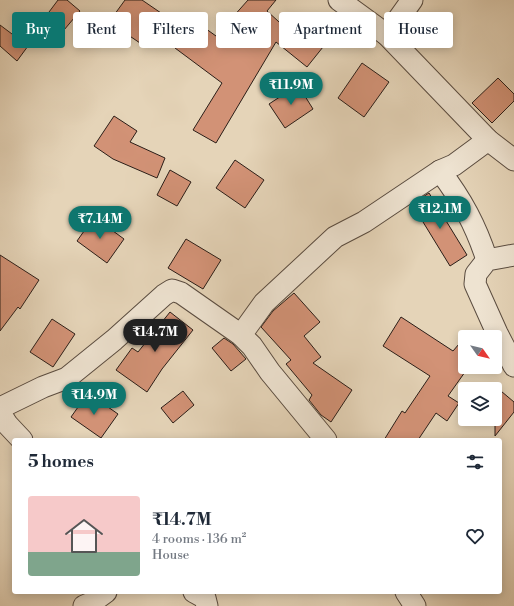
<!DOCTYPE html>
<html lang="en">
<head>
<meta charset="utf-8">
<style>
  body { margin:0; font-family:"Libre Bodoni",serif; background:#f2f2f3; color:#1f2937; height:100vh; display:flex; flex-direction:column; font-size:15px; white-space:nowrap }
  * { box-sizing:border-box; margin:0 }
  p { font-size:13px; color:#747a83 }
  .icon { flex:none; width:22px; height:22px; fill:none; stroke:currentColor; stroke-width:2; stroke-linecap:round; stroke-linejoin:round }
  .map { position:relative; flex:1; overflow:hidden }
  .drawer { position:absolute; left:12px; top:438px; width:490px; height:156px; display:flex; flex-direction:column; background:#fff; border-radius:4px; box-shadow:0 2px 10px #0003 }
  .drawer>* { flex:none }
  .banner { position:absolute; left:12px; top:12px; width:490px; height:36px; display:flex; gap:8px }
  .needle { width:26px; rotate:124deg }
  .tools { position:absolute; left:458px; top:330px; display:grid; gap:8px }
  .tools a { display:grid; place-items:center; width:44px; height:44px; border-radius:4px; background:#fff; box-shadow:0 2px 10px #0003; font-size:20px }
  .price { position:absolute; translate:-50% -34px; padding:0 9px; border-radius:14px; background:#0f766e; color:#fff; font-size:13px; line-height:26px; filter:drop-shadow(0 1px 2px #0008) }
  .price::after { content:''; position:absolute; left:50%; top:24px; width:12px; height:9px; margin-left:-6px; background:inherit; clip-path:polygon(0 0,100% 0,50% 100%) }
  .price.current { background:#222; color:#fff }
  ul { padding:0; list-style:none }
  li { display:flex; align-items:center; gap:12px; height:100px; padding:0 16px }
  li span { display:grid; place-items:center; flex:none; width:112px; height:80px; border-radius:4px; color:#555 }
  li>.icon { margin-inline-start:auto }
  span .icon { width:48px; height:48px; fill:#fffc; stroke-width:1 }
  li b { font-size:17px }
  h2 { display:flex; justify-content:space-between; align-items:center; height:48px; padding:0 16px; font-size:17px }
  .pill { padding:0 14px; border-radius:4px; background:#fff; box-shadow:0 2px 10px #0003; font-size:14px; line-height:36px }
  .pill.current { background:#0f766e; color:#fff }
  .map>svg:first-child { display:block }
  .building { fill:#d29276; stroke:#2b1e18 }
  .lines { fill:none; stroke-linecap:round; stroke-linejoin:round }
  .minor-casing { stroke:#5a4c40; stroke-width:23 }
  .minor { stroke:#eee3d1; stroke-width:21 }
</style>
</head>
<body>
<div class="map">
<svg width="514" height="606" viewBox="0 0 514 606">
  <rect width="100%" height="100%" fill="#e5d4b8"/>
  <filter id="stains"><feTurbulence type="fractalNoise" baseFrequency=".005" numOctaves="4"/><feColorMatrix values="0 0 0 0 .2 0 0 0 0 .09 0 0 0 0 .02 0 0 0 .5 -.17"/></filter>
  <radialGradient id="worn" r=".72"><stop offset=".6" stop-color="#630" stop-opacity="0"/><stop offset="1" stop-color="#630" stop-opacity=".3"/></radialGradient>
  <g class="building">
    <polygon points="58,0 67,0 80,11 64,30 46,16"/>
    <polygon points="125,0 142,0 161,13 140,43 109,22"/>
    <polygon points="248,0 276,0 267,11 289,31 300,19 327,42 307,67 276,42 216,143 193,130 222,83 175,48 195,21 216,36"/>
    <polygon points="0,25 28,46 17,61 0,46"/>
    <polygon points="362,63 389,82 364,117 338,98"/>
    <polygon points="498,78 514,94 514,101 492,123 472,103"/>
    <polygon points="298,85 313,109 285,128 269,104"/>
    <polygon points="114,116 137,131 130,142 165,158 157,178 113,159 94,146"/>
    <polygon points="235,160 264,180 245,208 216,188"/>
    <polygon points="170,170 191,182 177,206 157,195"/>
    <polygon points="429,193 467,255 450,266 412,204"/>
    <polygon points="94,217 124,239 107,263 77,241"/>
    <polygon points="186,239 221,260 203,289 168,268"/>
    <polygon points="0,255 39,280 20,309 18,307 0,331"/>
    <polygon points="294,293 320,322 304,336 321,357 313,363 352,390 331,422 321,415 309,400 312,395 286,364 291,360 261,327 273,311"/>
    <polygon points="170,312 193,330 162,369 147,392 116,370 132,348 138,352"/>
    <polygon points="401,317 453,351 465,337 465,372 448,396 459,403 447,421 436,413 418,440 384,440 402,411 405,413 430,376 383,346"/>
    <polygon points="52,319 75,334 53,367 30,352"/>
    <polygon points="224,338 233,344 246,359 231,371 212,348"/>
    <polygon points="495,386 514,402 514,412 495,436"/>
    <polygon points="183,391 194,405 173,423 161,408"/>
    <polygon points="88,393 118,414 101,438 71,417"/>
  </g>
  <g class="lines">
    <g class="minor-casing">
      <g id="minor">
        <polyline points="339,0 387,35 488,140 514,160"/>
        <polyline points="387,35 412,0"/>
        <path d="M440,171C462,200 476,226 487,260"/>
        <polyline points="514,255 487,260 476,274 475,284 497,333 514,366"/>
        <polyline points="241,335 264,303 335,237 364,222 440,171 454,165 488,140"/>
        <polyline points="0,408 43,387 67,378 114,340 164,295 172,290 181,293 241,335 252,346 270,372 326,440"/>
        <polyline points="0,413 7,424 22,440"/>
        <polyline points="194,592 205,598 207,606"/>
        <polyline points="406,592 415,606"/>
        <polyline points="84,606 91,603 106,592"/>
      </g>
    </g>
    <use href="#minor" class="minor"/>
  </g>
  <rect width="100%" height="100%" filter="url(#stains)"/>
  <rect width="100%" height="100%" fill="url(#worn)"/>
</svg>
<div class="tools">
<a><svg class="needle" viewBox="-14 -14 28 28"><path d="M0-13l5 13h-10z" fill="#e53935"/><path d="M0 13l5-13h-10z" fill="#747a83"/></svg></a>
<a><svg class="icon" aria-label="layers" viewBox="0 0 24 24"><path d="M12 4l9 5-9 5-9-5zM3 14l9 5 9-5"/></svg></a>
</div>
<b class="price" style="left:291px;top:106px">₹11.9M</b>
<b class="price" style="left:440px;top:230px">₹12.1M</b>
<b class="price" style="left:100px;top:240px">₹7.14M</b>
<b class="price current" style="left:155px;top:353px">₹14.7M</b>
<b class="price" style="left:94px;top:416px">₹14.9M</b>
<div class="banner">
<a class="pill current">Buy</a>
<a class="pill">Rent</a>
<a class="pill">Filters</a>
<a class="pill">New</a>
<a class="pill">Apartment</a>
<a class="pill">House</a>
</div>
<section class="drawer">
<h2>5 homes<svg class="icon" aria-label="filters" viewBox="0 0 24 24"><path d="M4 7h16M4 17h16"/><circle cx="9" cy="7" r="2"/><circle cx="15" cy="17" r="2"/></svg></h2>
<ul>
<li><span style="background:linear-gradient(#f6c9c9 70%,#7fa58c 0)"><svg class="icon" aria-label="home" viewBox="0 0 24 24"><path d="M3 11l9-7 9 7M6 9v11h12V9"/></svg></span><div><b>₹14.7M</b><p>4 rooms · 136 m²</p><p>House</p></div><svg class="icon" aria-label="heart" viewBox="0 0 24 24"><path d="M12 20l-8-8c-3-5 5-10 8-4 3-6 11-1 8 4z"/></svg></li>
</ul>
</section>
</div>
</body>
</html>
